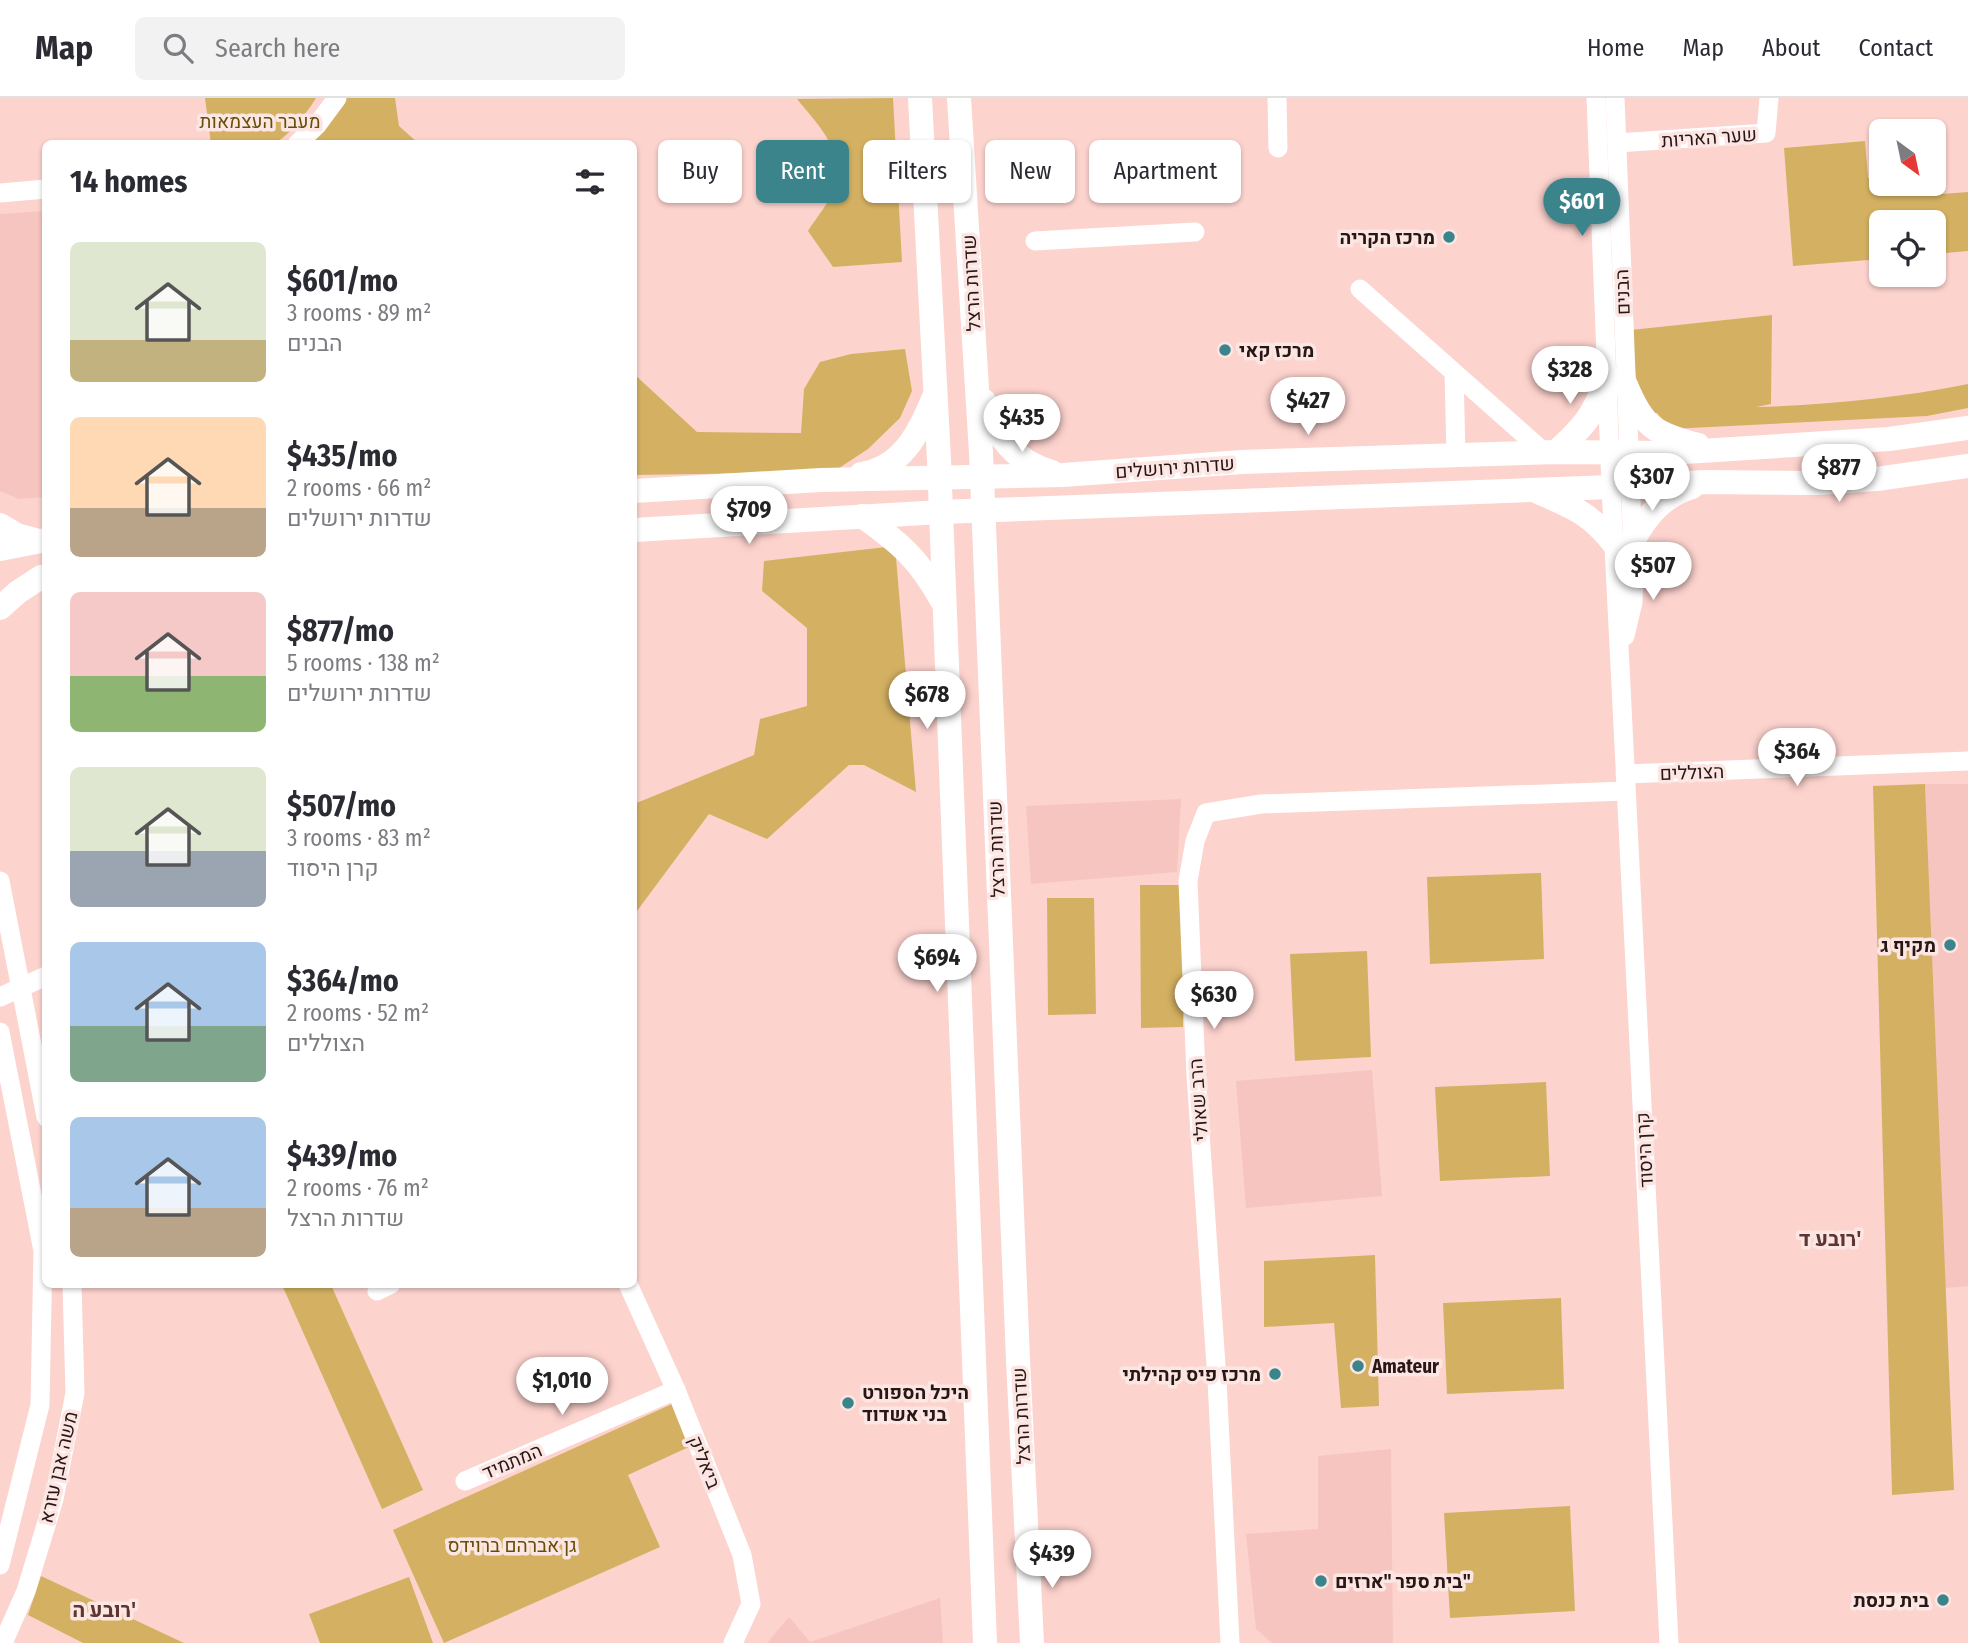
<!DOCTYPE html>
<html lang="en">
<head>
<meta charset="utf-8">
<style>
  body { margin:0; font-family:"Fira Sans Condensed",Heebo,sans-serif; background:#f2f2f3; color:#2b2b33; height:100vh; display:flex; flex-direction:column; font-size:26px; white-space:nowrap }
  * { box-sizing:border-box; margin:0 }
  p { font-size:23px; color:#7c7c81 }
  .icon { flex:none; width:38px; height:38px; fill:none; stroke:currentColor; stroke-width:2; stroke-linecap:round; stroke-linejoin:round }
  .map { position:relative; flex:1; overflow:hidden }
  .sheet { position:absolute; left:42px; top:42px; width:595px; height:1148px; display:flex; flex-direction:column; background:#fff; border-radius:10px; box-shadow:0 2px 5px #0004 }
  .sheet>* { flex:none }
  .banner { position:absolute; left:658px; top:42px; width:665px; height:63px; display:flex; gap:14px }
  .needle { width:46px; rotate:147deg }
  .tools { position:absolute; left:1869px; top:21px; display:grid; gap:14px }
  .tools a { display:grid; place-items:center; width:77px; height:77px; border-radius:10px; background:#fff; box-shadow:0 2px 5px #0004; font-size:35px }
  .price { position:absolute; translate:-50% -60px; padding:0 16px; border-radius:24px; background:#fff; color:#222; font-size:23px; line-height:46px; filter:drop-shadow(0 2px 4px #0008) }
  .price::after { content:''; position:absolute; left:50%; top:42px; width:21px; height:16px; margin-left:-10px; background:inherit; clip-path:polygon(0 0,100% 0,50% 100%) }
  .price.current { background:#3c848c; color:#fff }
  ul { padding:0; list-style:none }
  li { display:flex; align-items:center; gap:21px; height:175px; padding:0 28px }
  li span { display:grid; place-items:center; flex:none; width:196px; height:140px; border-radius:10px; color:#555 }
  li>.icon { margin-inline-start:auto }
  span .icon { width:84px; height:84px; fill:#fffc; stroke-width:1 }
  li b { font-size:30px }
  h2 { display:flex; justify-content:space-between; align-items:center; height:84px; padding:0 28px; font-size:30px }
  .tag { padding:0 24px; border-radius:10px; background:#fff; box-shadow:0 2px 5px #0004; font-size:24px; line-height:63px }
  .tag.current { background:#3c848c; color:#fff }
  header { display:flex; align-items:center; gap:42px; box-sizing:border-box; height:98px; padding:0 35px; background:#fff; border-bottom:2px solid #e1e1e2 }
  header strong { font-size:33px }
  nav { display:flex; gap:38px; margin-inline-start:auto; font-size:24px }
  .search { width:490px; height:63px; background:#f2f2f3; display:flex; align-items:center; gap:18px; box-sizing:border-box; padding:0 24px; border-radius:10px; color:#7c7c81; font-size:26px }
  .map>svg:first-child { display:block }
  .built { fill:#f6c5c0 }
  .green { fill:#d4b162 }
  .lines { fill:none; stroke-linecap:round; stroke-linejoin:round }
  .minor { stroke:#fff; stroke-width:19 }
  .major { stroke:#fff; stroke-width:24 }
  .poi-dot { fill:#3c848c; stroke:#fce6e3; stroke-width:2.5 }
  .labels { text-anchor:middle; stroke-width:7; stroke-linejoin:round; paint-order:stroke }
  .park-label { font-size:19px; fill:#674e07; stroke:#fce6e3 }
  .street-label { font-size:19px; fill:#291715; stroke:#fce6e3 }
  .poi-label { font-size:19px; font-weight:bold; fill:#291715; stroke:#fce6e3; text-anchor:end }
  .neighbourhood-label { font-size:21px; font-weight:bold; fill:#5e3531; stroke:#fce6e3 }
</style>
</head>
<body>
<header>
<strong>Map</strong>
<div class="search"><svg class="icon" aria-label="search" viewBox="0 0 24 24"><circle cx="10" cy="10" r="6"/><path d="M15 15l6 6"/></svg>Search here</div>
<nav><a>Home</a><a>Map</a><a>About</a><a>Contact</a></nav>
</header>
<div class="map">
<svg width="1968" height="1545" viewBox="0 0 1968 1545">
  <rect width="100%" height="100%" fill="#fdd3ce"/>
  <g class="built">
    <polygon points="45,113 45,399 19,401 0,393 0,116"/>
    <polygon points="1925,686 1968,686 1968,1188 1945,1190"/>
    <polygon points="1181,701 1177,774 1031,786 1026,708"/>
    <polygon points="1372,972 1382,1098 1246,1110 1236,983"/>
    <polygon points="1391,1351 1393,1545 1272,1545 1256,1531 1246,1436 1318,1431 1318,1358"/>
    <polygon points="940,1500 943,1545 767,1545 789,1519 810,1544"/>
  </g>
  <g class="green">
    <path d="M205,0H316C308,13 289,39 274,45C263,49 225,46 211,46Z"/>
    <polygon points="346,0 395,0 399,28 418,45 306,46"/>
    <path d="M893,0L902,164L833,169L808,133C816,120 833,100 836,86C846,54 815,23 797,1Z"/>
    <polygon points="1865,43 1868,80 1881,79 1881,86 1934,86 1934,74 1940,74 1941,96 1968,94 1968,153 1934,156 1934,124 1881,124 1881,161 1793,168 1784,50"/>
    <path d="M1772,217L1771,306L1756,309C1827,307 1898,300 1968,286V310L1927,318L1671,331L1657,315H1652L1637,292L1631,232Z"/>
    <polygon points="905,251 912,293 900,320 868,351 833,374 634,377 634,276 697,334 801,335 804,291 820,264 851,256"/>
    <polygon points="895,448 916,694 864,667 849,667 767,741 709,716 634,817 634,706 754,657 760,621 807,608 807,530 762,493 764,463"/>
    <polygon points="1925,686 1954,1392 1892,1397 1873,688"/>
    <polygon points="1541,775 1544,861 1430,866 1427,779"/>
    <polygon points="1140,787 1183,787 1183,929 1141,930"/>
    <polygon points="1047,800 1094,800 1096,916 1048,917"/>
    <polygon points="1367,853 1371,959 1295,963 1290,856"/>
    <polygon points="1546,984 1550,1078 1440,1083 1435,989"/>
    <polygon points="1375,1157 1379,1308 1341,1310 1334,1225 1264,1229 1264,1163"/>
    <polygon points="282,1187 331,1187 423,1392 382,1411"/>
    <polygon points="1561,1200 1564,1291 1447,1296 1443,1205"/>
    <polygon points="672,1306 691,1348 628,1377 660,1449 444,1545 393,1432"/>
    <polygon points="1570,1408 1575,1513 1450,1520 1444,1415"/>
    <polygon points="41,1478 184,1545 83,1545 28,1517"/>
    <polygon points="409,1479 433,1545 320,1545 309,1516"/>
  </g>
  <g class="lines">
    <g class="minor">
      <polyline points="1277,0 1278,50"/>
      <polyline points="1596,0 1611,389 1669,1545"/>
      <polyline points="1615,0 1634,476 1633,504 1625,538"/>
      <polyline points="1617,45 1766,35 1769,0"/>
      <polyline points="297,46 317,27 337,0"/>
      <polyline points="0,95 46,91"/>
      <polyline points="1035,143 1195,134"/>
      <polyline points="1360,191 1545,355"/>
      <polyline points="1454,275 1456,357"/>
      <polyline points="1625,676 1968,663"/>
      <polyline points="0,783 46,1019"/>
      <polyline points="0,899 46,878"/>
      <polyline points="0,934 43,1153 40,1307 0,1467"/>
      <polyline points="628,1186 676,1292 742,1457 751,1506 733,1545"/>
      <polyline points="377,1193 391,1186"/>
      <polyline points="465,1383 676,1292"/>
      <polyline points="3,1545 26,1493 54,1401 75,1295 72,1186"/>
      <polyline points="1230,1545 1217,1282 1196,977 1188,783 1195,743 1206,715 1261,706 1626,693"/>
    </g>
    <g class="major">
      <polyline points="920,0 939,362 985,1545"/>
      <polyline points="959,0 981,355 1018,1262 1032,1545"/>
      <path d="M1626,287C1643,329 1655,336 1698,347"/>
      <path d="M984,303C996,338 1015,364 1052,374"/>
      <path d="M1556,354C1587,326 1592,318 1608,279"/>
      <path d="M861,376C902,370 919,335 933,301"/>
      <polyline points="634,393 821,382 1063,377 1242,364 1556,354 1669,355 1889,341 1968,330"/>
      <path d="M1538,394C1572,409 1590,415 1614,446"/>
      <path d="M862,418C900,445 919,461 942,503"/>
      <polyline points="0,427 17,437 39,443"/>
      <polyline points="634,432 941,414 1611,389 1706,384 1818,385 1877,381 1968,368"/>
      <path d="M1633,443C1647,417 1663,398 1692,389"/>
      <polyline points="0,451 46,442"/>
      <polyline points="0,510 18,494 41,479"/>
    </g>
  </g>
  <g class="poi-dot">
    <circle cx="1449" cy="139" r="7"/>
    <circle cx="1225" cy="252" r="7"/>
    <circle cx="1950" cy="847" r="7"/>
    <circle cx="1358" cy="1268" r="7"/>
    <circle cx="1275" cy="1276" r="7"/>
    <circle cx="848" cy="1305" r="7"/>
    <circle cx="1321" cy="1483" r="7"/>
    <circle cx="1943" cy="1502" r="7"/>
  </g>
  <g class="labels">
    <g class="park-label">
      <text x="260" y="30">מעבר העצמאות</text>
      <text x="512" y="1454">גן אברהם ברוידס</text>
    </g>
    <g class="street-label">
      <text transform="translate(1709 39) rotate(-4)" y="7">שער האריות</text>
      <text transform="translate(971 185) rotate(-93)" y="7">שדרות הרצל</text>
      <text transform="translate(1622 194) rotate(-92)" y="7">הבנים</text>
      <text transform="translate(1175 369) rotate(-4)" y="7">שדרות ירושלים</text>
      <text transform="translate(1692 674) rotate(-2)" y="7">הצוללים</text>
      <text transform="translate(996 751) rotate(-92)" y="7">שדרות הרצל</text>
      <text transform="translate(1198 1002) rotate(-94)" y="7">הרב שאולי</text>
      <text transform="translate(1644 1052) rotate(-93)" y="7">קרן היסוד</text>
      <text transform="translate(1021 1318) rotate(-93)" y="7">שדרות הרצל</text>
      <text transform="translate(512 1363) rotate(-23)" y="7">המתמיד</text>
      <text transform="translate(705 1364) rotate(68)" y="7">ביאליק</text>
      <text transform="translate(58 1369) rotate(-77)" y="7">משה אבן עזרא</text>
    </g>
    <g class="poi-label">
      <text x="1435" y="146">מרכז הקריה</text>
      <text x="1239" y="259" text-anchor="start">מרכז קאי</text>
      <text x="1936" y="854">מקיף ג</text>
      <text x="1372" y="1275" text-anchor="start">Amateur</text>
      <text x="1261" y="1283">מרכז פיס קהילתי</text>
      <text x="862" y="1301" text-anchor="start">היכל הספורט<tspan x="862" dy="22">בני אשדוד</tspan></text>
      <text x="1335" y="1490" text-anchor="start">בית ספר "ארזים"</text>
      <text x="1929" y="1509">בית כנסת</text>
    </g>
    <g class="neighbourhood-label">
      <text x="1830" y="1148">רובע ד'</text>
      <text x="104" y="1519">רובע ה'</text>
    </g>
  </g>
</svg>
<div class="tools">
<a><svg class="needle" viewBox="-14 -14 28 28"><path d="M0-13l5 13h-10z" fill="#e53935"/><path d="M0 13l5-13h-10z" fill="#7c7c81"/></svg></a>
<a><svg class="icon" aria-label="locate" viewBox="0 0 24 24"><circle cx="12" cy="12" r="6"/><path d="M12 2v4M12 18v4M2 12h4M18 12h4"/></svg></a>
</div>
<b class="price current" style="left:1582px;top:140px">$601</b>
<b class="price" style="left:1570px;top:308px">$328</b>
<b class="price" style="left:1308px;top:339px">$427</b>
<b class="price" style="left:1022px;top:356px">$435</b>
<b class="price" style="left:1839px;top:406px">$877</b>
<b class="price" style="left:1652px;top:415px">$307</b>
<b class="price" style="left:749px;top:448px">$709</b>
<b class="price" style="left:1653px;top:504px">$507</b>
<b class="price" style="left:927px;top:633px">$678</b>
<b class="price" style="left:1797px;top:690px">$364</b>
<b class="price" style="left:937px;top:896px">$694</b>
<b class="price" style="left:1214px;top:933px">$630</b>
<b class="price" style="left:562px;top:1319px">$1,010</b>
<b class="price" style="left:1052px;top:1492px">$439</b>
<div class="banner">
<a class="tag">Buy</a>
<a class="tag current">Rent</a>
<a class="tag">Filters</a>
<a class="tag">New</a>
<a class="tag">Apartment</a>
</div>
<section class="sheet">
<h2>14 homes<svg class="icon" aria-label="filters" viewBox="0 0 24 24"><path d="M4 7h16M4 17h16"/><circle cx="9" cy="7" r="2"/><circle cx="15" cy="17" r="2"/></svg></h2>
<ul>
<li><span style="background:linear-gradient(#dfe7d0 70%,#c2b280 0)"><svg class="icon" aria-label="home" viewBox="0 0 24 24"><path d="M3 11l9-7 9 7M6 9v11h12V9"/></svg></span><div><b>$601/mo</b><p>3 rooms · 89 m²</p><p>הבנים</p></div></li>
<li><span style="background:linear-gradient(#ffd9b3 65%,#b9a48a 0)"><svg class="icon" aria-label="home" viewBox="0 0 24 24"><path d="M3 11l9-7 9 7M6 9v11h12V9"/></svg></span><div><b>$435/mo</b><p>2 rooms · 66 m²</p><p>שדרות ירושלים</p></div></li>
<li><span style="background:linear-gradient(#f6c9c9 60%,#8fb573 0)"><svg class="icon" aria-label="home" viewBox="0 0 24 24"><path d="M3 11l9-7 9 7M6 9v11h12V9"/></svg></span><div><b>$877/mo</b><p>5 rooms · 138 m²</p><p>שדרות ירושלים</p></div></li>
<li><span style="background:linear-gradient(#dfe7d0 60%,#9aa5b1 0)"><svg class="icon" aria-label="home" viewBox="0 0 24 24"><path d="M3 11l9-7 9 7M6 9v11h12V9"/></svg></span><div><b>$507/mo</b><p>3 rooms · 83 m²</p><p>קרן היסוד</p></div></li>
<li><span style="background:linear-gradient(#a9c7e8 60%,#7fa58c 0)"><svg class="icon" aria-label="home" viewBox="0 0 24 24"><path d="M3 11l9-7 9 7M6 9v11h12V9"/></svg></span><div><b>$364/mo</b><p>2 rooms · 52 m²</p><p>הצוללים</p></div></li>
<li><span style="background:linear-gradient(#a9c7e8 65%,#b9a48a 0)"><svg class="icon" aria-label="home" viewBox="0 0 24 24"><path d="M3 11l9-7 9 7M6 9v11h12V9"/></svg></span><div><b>$439/mo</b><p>2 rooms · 76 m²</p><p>שדרות הרצל</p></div></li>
</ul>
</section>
</div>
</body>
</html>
